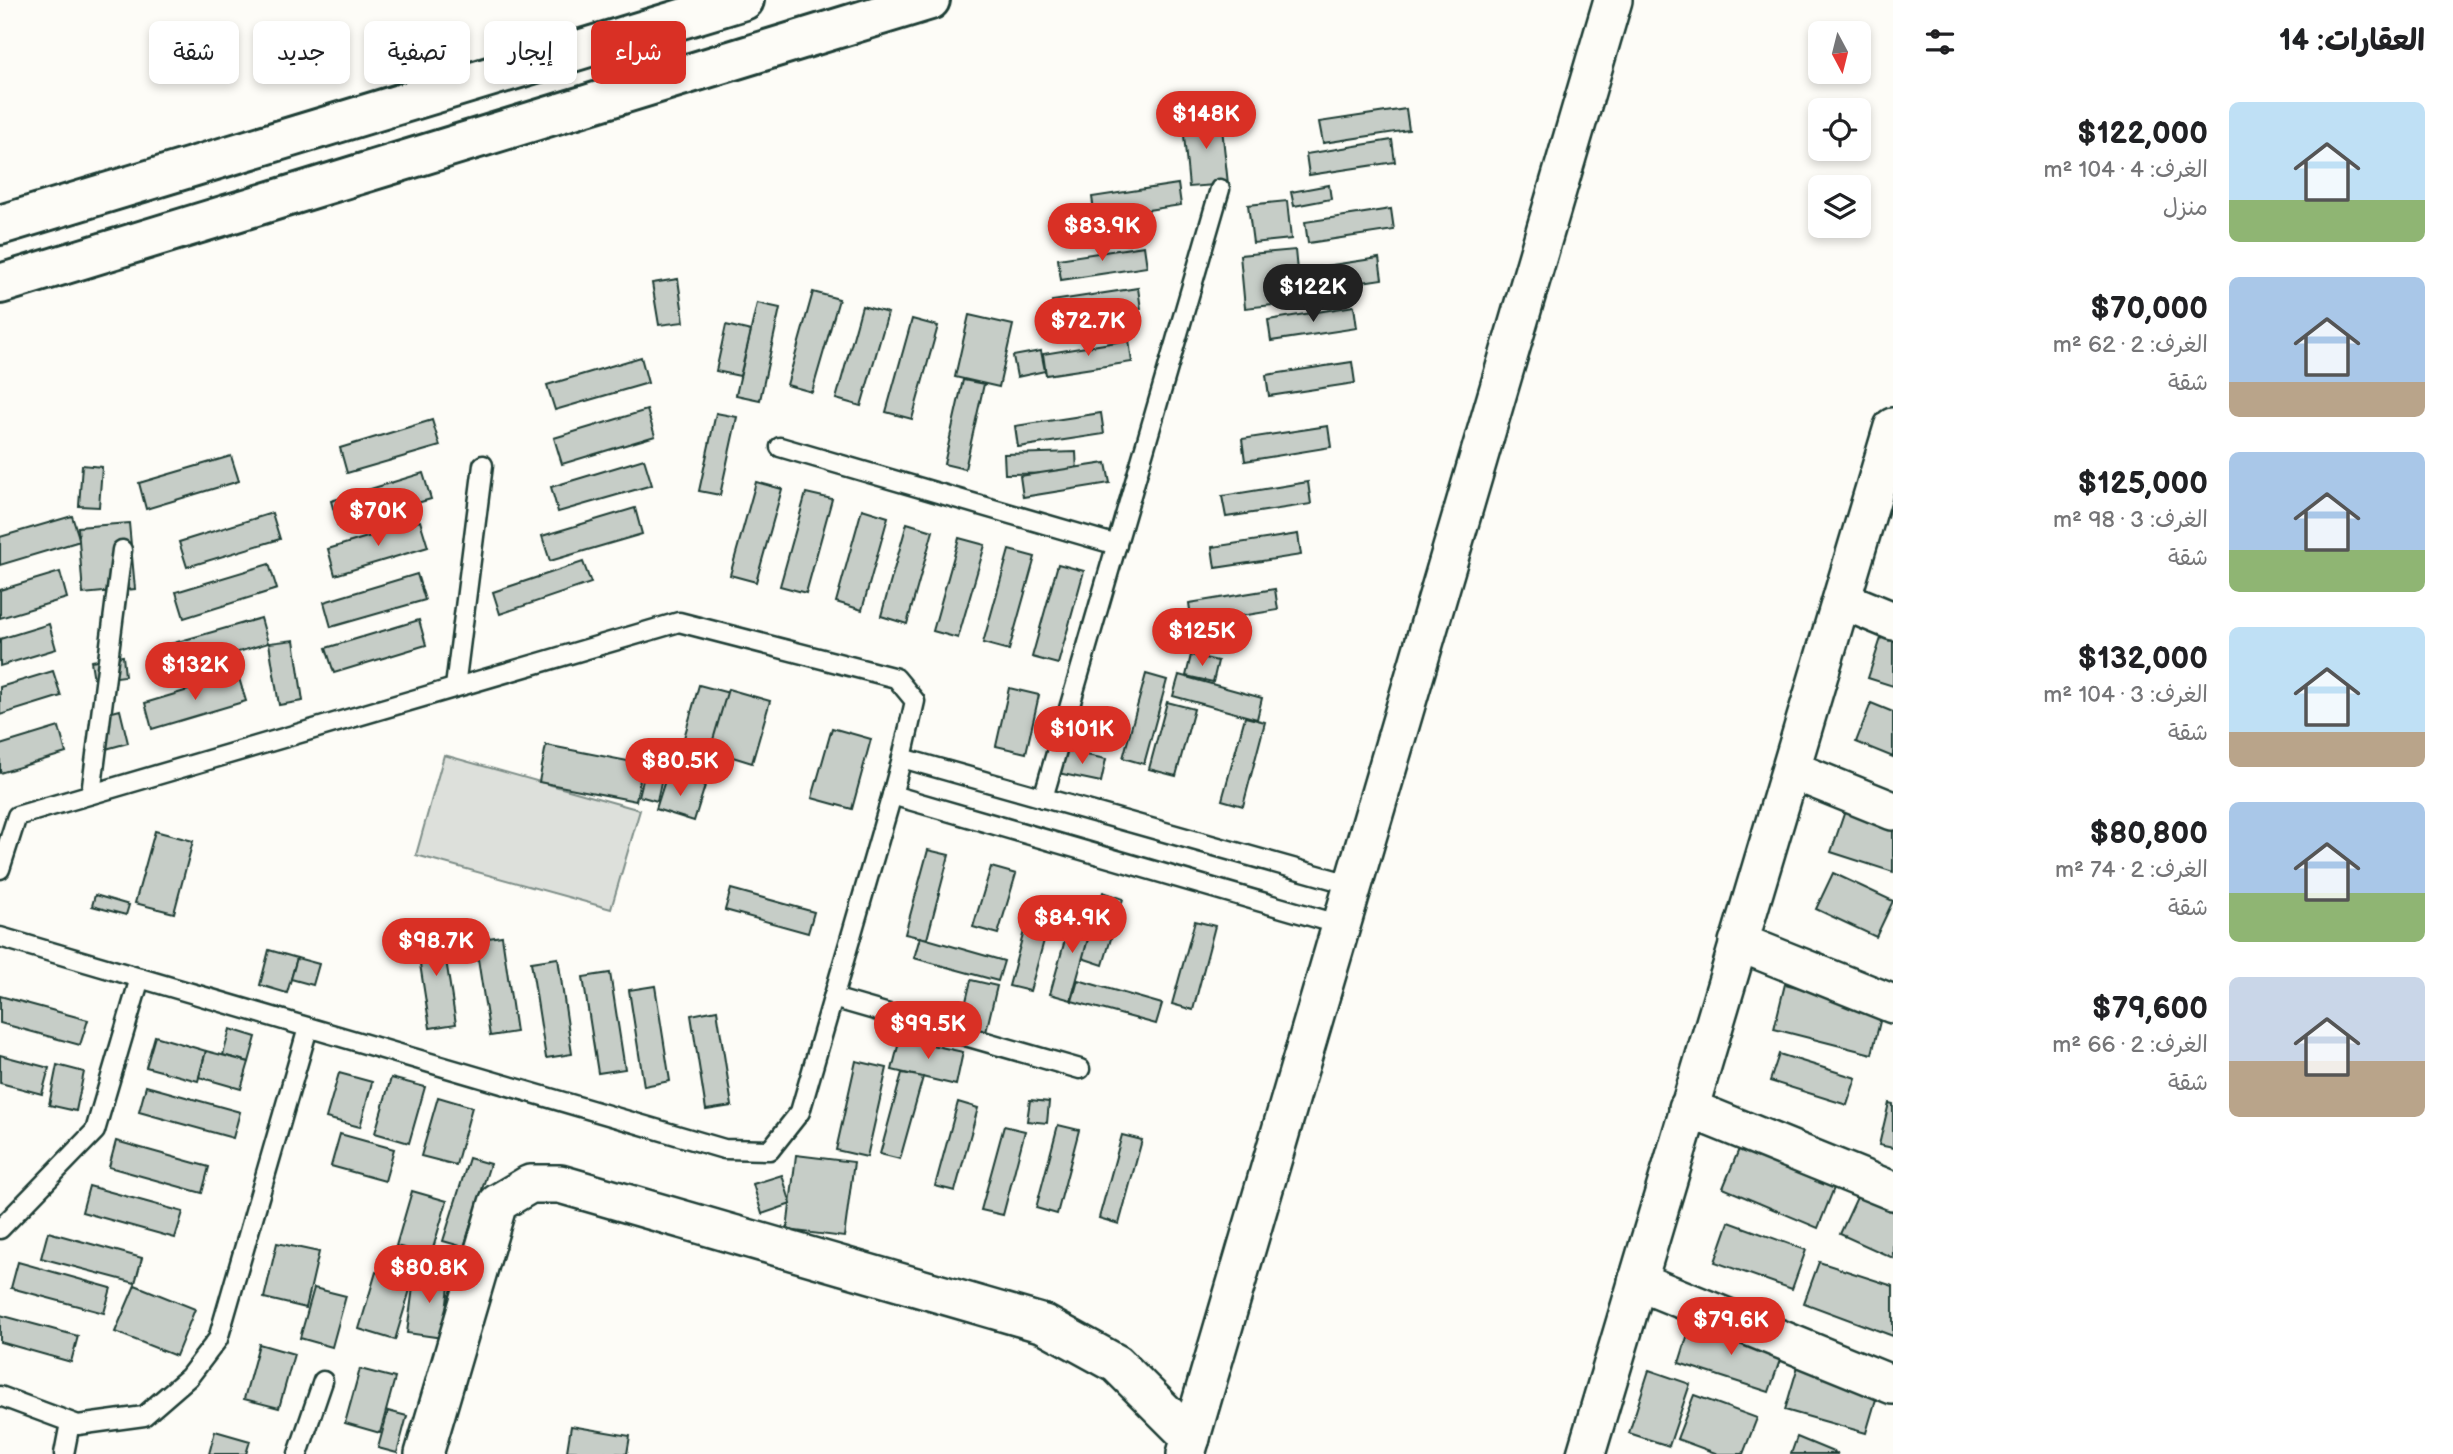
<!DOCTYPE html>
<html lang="ar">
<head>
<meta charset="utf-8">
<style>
  body { margin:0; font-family:"Balsamiq Sans","Playpen Sans Arabic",sans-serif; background:#f2f2f2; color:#202124; direction:rtl; height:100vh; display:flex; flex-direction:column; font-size:26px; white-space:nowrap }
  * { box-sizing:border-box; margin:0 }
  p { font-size:23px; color:#757577 }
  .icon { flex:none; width:38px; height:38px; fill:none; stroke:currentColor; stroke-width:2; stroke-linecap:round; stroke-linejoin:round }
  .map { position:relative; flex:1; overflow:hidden; direction:ltr }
  .panel { display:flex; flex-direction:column; background:#fff; width:560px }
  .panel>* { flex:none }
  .top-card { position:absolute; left:21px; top:21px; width:665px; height:63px; direction:rtl; display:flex; gap:14px }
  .needle { width:46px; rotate:173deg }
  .buttons { position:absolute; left:1808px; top:21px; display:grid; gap:14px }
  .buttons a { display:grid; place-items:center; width:63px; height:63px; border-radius:10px; background:#fff; box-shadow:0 4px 10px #0003; font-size:35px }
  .price { position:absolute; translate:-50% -60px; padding:0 16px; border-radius:24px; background:#d93025; color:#fff; font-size:23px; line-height:46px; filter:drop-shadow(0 2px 4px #0008) }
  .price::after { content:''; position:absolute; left:50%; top:42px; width:21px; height:16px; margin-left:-10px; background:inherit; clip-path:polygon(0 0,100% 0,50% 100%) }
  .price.on { background:#222; color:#fff }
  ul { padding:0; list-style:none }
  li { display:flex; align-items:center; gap:21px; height:175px; padding:0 28px }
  li span { display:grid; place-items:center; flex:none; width:196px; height:140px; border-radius:10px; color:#555 }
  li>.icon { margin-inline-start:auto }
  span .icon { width:84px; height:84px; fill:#fffc; stroke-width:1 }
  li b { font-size:30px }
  h2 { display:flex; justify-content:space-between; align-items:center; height:84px; padding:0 28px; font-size:30px }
  .chip { padding:0 24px; border-radius:10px; background:#fff; box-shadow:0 4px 10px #0003; font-size:24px; line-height:63px }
  .chip.on { background:#d93025; color:#fff }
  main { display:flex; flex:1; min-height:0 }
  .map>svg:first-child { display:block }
  .green { fill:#dde0db; stroke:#7e8e88; stroke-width:2 }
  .building { fill:#c6cdc7; stroke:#1f3d34; stroke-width:2 }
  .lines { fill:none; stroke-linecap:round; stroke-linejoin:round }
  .lane-casing { stroke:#1f3d34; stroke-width:23 }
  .street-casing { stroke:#1f3d34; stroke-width:42 }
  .secondary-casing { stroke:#1f3d34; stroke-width:44 }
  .lane { stroke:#fdfcf7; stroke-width:18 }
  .street { stroke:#fdfcf7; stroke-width:37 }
  .secondary { stroke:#fdfcf7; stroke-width:38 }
</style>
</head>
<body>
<main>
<section class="panel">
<h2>العقارات: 14<svg class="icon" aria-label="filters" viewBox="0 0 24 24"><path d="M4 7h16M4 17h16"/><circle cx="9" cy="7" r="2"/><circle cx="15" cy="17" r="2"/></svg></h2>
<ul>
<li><span style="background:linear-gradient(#bfe0f5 70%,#8fb573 0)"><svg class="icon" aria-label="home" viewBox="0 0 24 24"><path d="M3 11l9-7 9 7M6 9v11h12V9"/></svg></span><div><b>$122,000</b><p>الغرف: 4 · 104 m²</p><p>منزل</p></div></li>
<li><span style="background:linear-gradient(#a9c7e8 75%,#b9a48a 0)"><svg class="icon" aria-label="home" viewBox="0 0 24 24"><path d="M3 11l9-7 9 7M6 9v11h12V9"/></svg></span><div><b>$70,000</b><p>الغرف: 2 · 62 m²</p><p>شقة</p></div></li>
<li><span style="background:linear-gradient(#a9c7e8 70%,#8fb573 0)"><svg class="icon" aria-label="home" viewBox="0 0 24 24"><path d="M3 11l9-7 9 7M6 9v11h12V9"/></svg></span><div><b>$125,000</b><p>الغرف: 3 · 98 m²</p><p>شقة</p></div></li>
<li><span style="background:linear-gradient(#bfe0f5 75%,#b9a48a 0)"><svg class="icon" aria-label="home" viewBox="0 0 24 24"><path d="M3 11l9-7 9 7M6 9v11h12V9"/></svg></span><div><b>$132,000</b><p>الغرف: 3 · 104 m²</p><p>شقة</p></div></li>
<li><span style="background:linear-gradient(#a9c7e8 65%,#8fb573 0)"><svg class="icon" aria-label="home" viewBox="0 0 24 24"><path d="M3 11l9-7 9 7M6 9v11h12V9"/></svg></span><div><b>$80,800</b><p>الغرف: 2 · 74 m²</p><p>شقة</p></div></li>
<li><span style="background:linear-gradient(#c9d6e8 60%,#b9a48a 0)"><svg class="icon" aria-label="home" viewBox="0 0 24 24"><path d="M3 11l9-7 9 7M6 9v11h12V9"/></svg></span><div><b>$79,600</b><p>الغرف: 2 · 66 m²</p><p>شقة</p></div></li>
</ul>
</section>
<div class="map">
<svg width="1893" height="1454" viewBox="0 0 1893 1454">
  <rect width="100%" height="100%" fill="#fdfcf7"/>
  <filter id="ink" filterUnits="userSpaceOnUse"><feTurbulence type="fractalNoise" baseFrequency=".0143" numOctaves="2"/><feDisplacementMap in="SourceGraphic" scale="14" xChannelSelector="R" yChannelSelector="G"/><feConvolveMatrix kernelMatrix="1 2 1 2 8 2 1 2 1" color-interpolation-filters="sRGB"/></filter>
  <g filter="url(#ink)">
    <polygon class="green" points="444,755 640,810 611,909 416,855"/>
    <g class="building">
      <polygon points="1220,109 1228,184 1189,187 1183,125 1200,124 1198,111"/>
      <polygon points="1406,109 1409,130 1323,143 1319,122"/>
      <polygon points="1392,140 1395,162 1309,175 1306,154"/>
      <polygon points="1178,184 1181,205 1095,218 1092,197"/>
      <polygon points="1329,185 1331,199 1294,206 1291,192"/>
      <polygon points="1287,201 1291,239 1253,243 1248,205"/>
      <polygon points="1391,209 1394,230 1308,243 1305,222"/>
      <polygon points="1144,246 1147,267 1061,280 1058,259"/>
      <polygon points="1295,250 1300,302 1245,308 1240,255"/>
      <polygon points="1379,258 1382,279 1296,292 1292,271"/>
      <polygon points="678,279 684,322 659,325 652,283"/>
      <polygon points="1138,288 1141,309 1055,322 1052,301"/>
      <polygon points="813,292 839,299 812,392 787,385"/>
      <polygon points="757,303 780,308 760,400 736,395"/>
      <polygon points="862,306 888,313 861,406 836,399"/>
      <polygon points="1354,306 1357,328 1271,341 1268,320"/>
      <polygon points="969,315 1013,325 999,387 955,377"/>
      <polygon points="912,319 938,326 912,419 886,412"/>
      <polygon points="726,325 751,331 740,376 716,371"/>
      <polygon points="1129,340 1132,362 1046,375 1043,354"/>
      <polygon points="1041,351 1045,371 1017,377 1013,356"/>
      <polygon points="641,357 648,383 555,410 547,385"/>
      <polygon points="1352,362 1355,383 1269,396 1266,375"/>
      <polygon points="963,380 984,384 965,469 944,464"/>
      <polygon points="647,410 655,436 562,464 554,438"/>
      <polygon points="716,413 737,417 720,495 699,491"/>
      <polygon points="1101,413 1104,434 1018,447 1015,426"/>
      <polygon points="432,420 440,446 347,473 340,448"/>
      <polygon points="1328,426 1331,447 1245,461 1242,439"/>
      <polygon points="1076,452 1077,473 1005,474 1004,454"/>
      <polygon points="231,456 239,481 146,509 139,483"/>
      <polygon points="644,459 652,485 558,512 551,487"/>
      <polygon points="1106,463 1110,483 1023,497 1020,476"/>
      <polygon points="82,465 102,467 99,507 79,506"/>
      <polygon points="423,473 431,499 338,526 331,501"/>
      <polygon points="756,482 782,489 756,582 730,575"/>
      <polygon points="1308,482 1311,504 1226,517 1222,496"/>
      <polygon points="806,493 832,499 806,593 780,586"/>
      <polygon points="635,508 642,534 550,561 542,536"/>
      <polygon points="862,509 888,517 862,610 836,602"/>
      <polygon points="272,513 280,539 187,567 179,542"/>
      <polygon points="72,516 80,541 0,565 0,537"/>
      <polygon points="420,521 428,547 335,575 328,549"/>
      <polygon points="129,523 135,589 83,594 78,527"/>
      <polygon points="907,523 933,531 907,624 881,616"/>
      <polygon points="1298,534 1301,555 1215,568 1212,547"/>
      <polygon points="959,538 985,545 958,638 933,631"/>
      <polygon points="1009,550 1035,557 1009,650 983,643"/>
      <polygon points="583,562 591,583 500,614 493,592"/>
      <polygon points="269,564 277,589 184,618 176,592"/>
      <polygon points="1058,564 1084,571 1058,664 1032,657"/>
      <polygon points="60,572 67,598 0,618 0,590"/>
      <polygon points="417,574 425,600 331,627 324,602"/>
      <polygon points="1275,589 1278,610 1192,624 1189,603"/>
      <polygon points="261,618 268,643 175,671 167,645"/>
      <polygon points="419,620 426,645 334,673 326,648"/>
      <polygon points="49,624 56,649 0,666 0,639"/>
      <polygon points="1882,635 1893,639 1893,686 1868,678"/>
      <polygon points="294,640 303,701 279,705 269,643"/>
      <polygon points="1191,655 1218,661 1213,682 1186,676"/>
      <polygon points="123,656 125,676 94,680 91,661"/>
      <polygon points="53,671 61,696 0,715 0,687"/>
      <polygon points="1146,674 1167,680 1144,764 1123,758"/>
      <polygon points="238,675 246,701 152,729 145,703"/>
      <polygon points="1179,675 1262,698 1257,719 1173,696"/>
      <polygon points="699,685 729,693 708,767 678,759"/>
      <polygon points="1009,688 1039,695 1026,753 996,746"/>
      <polygon points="728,689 770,701 752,763 710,750"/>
      <polygon points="1167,702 1194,709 1176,776 1149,769"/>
      <polygon points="1871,703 1893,712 1893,757 1856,742"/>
      <polygon points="120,710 128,743 106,749 97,716"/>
      <polygon points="1245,717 1265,722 1243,806 1222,800"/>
      <polygon points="59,727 66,753 0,773 0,745"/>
      <polygon points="832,728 871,739 852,809 812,798"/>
      <polygon points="546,745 643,764 636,801 539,782"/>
      <polygon points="1063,750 1106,759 1101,782 1058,773"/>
      <polygon points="646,768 663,773 657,801 639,796"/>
      <polygon points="667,774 705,786 694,821 656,809"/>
      <polygon points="1845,811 1893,827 1893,872 1831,852"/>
      <polygon points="155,831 193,841 174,913 135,903"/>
      <polygon points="928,850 949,855 927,939 905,934"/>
      <polygon points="991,867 1016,874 998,934 973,927"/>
      <polygon points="1833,873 1893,901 1876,937 1816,909"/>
      <polygon points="731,889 814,912 808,933 725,910"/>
      <polygon points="1103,892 1123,899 1103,965 1082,958"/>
      <polygon points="95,895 129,905 126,915 92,906"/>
      <polygon points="1032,902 1053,908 1030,991 1009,986"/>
      <polygon points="1073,911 1094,917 1071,1000 1050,994"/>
      <polygon points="1195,921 1215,926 1193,1010 1172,1004"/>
      <polygon points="441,928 456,1024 430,1028 415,932"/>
      <polygon points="502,936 516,1032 490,1036 475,940"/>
      <polygon points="920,937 1004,961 998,981 914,958"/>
      <polygon points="269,950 297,958 287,993 260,985"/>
      <polygon points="297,958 319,964 313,985 291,979"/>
      <polygon points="558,958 572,1054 546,1058 531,962"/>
      <polygon points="610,973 625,1069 598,1073 583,977"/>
      <polygon points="971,980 997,986 986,1032 960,1027"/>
      <polygon points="1078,980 1162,1004 1156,1024 1072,1001"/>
      <polygon points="1785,984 1883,1009 1872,1054 1774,1029"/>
      <polygon points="655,986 670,1081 644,1086 629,990"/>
      <polygon points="0,996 88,1020 80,1045 0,1023"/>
      <polygon points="717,1010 732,1106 706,1110 691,1015"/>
      <polygon points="230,1029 256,1037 249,1062 223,1055"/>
      <polygon points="155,1036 206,1051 198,1081 146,1067"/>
      <polygon points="900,1038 963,1052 956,1085 892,1070"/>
      <polygon points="206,1051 249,1062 241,1089 199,1077"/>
      <polygon points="1779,1054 1856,1078 1847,1105 1770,1081"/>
      <polygon points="0,1055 49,1068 42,1094 0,1083"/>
      <polygon points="856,1061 887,1068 867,1157 836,1150"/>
      <polygon points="57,1065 84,1072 76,1111 49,1105"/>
      <polygon points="339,1073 372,1082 360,1127 326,1118"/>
      <polygon points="902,1073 923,1077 900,1159 880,1154"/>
      <polygon points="391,1078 425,1087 409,1143 375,1133"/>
      <polygon points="146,1086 240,1112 233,1138 139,1112"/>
      <polygon points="438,1097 472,1107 456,1165 421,1156"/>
      <polygon points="1030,1100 1049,1102 1047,1123 1027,1121"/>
      <polygon points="958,1102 978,1108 955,1191 935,1186"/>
      <polygon points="1889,1103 1893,1104 1893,1148 1879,1145"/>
      <polygon points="1058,1125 1079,1130 1057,1214 1036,1208"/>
      <polygon points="1004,1126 1025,1131 1003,1215 981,1210"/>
      <polygon points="340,1134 394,1149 385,1181 331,1166"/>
      <polygon points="1122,1135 1142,1140 1119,1224 1099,1218"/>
      <polygon points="116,1141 209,1167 202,1193 109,1167"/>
      <polygon points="1739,1149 1834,1188 1818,1228 1723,1188"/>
      <polygon points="796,1155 854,1162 844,1237 787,1230"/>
      <polygon points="469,1158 490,1164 464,1247 443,1241"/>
      <polygon points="782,1175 791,1204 762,1214 753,1184"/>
      <polygon points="89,1186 183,1212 175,1238 82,1212"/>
      <polygon points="412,1191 447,1201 431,1255 396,1246"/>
      <polygon points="1858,1195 1893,1211 1893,1258 1840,1234"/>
      <polygon points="1729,1222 1806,1250 1792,1289 1715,1262"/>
      <polygon points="48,1232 142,1258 135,1283 41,1258"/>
      <polygon points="277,1243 319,1252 306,1308 264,1298"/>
      <polygon points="18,1262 111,1288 104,1313 11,1288"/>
      <polygon points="1819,1262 1893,1286 1893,1336 1804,1303"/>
      <polygon points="376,1272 412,1283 395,1340 359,1329"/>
      <polygon points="415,1272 450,1277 443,1338 407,1333"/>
      <polygon points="135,1285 195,1309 176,1356 115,1332"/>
      <polygon points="314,1288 346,1296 332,1347 300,1338"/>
      <polygon points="0,1315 78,1336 71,1362 0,1342"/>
      <polygon points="1692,1321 1783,1351 1769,1392 1679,1363"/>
      <polygon points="259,1344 294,1354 279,1408 244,1399"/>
      <polygon points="1798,1366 1879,1389 1866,1433 1785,1410"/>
      <polygon points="360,1369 395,1378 380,1433 345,1423"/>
      <polygon points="1649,1370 1690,1384 1669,1446 1629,1433"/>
      <polygon points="1694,1395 1757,1418 1743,1454 1718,1454 1677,1439"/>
      <polygon points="388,1411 407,1416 397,1453 378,1448"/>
      <polygon points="571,1426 630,1436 627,1454 567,1451"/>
      <polygon points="215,1431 250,1441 246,1454 209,1454"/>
      <polygon points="1797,1437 1838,1454 1791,1454"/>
    </g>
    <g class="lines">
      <g class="lane-casing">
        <g id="lane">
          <polyline points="780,447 1117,545"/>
          <polyline points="455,687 483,465"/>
          <polyline points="91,794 122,550"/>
          <polyline points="1043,798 1220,189"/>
          <polyline points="0,869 17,816 679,622 896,678 915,701 902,758"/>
          <polyline points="1341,925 892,795 902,758 1353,885"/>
          <polyline points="0,937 724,1149 770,1150 800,1112 892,795"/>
          <polyline points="833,998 1080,1069"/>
          <polyline points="0,1229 95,1131 140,978"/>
          <polyline points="0,1396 78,1425 144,1416 189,1377 218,1339 308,1028"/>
          <polyline points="64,1454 70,1423"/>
          <polyline points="298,1454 323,1381"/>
        </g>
      </g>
      <g class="street-casing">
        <g id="street">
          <polyline points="1842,600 1893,621"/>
          <polyline points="1792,770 1893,811"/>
          <polyline points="1738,942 1893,1004"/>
          <polyline points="1688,1108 1893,1191"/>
          <polyline points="1637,1281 1893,1385"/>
          <polyline points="424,1454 498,1203 530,1184 560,1184 1044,1324 1117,1364 1191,1438"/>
          <polyline points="1186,1454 1613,0"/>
          <polyline points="1586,1454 1893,427"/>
        </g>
      </g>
      <g class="secondary-casing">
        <g id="secondary">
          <polyline points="0,225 744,0"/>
          <polyline points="0,284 930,0"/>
        </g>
      </g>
      <use href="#lane" class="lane"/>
      <use href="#street" class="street"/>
      <use href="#secondary" class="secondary"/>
    </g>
  </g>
</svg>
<div class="buttons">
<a><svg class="needle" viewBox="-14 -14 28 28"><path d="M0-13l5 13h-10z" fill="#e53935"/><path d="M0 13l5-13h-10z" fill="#757577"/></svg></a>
<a><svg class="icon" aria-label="locate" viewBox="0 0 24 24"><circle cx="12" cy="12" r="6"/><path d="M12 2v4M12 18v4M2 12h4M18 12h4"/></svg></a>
<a><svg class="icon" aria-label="layers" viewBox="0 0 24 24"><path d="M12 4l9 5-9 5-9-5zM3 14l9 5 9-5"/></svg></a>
</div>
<b class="price" style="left:1206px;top:151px">$148K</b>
<b class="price" style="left:1102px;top:263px">$83.9K</b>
<b class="price on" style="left:1313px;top:324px">$122K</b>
<b class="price" style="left:1088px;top:358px">$72.7K</b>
<b class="price" style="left:378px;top:548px">$70K</b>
<b class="price" style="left:1202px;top:668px">$125K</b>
<b class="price" style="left:195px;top:702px">$132K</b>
<b class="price" style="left:1082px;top:766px">$101K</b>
<b class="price" style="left:680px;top:798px">$80.5K</b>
<b class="price" style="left:1072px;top:955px">$84.9K</b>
<b class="price" style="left:436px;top:978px">$98.7K</b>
<b class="price" style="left:928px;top:1061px">$99.5K</b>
<b class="price" style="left:429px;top:1305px">$80.8K</b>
<b class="price" style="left:1731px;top:1357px">$79.6K</b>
<div class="top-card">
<a class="chip on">شراء</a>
<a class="chip">إيجار</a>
<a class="chip">تصفية</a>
<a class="chip">جديد</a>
<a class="chip">شقة</a>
</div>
</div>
</main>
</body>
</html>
